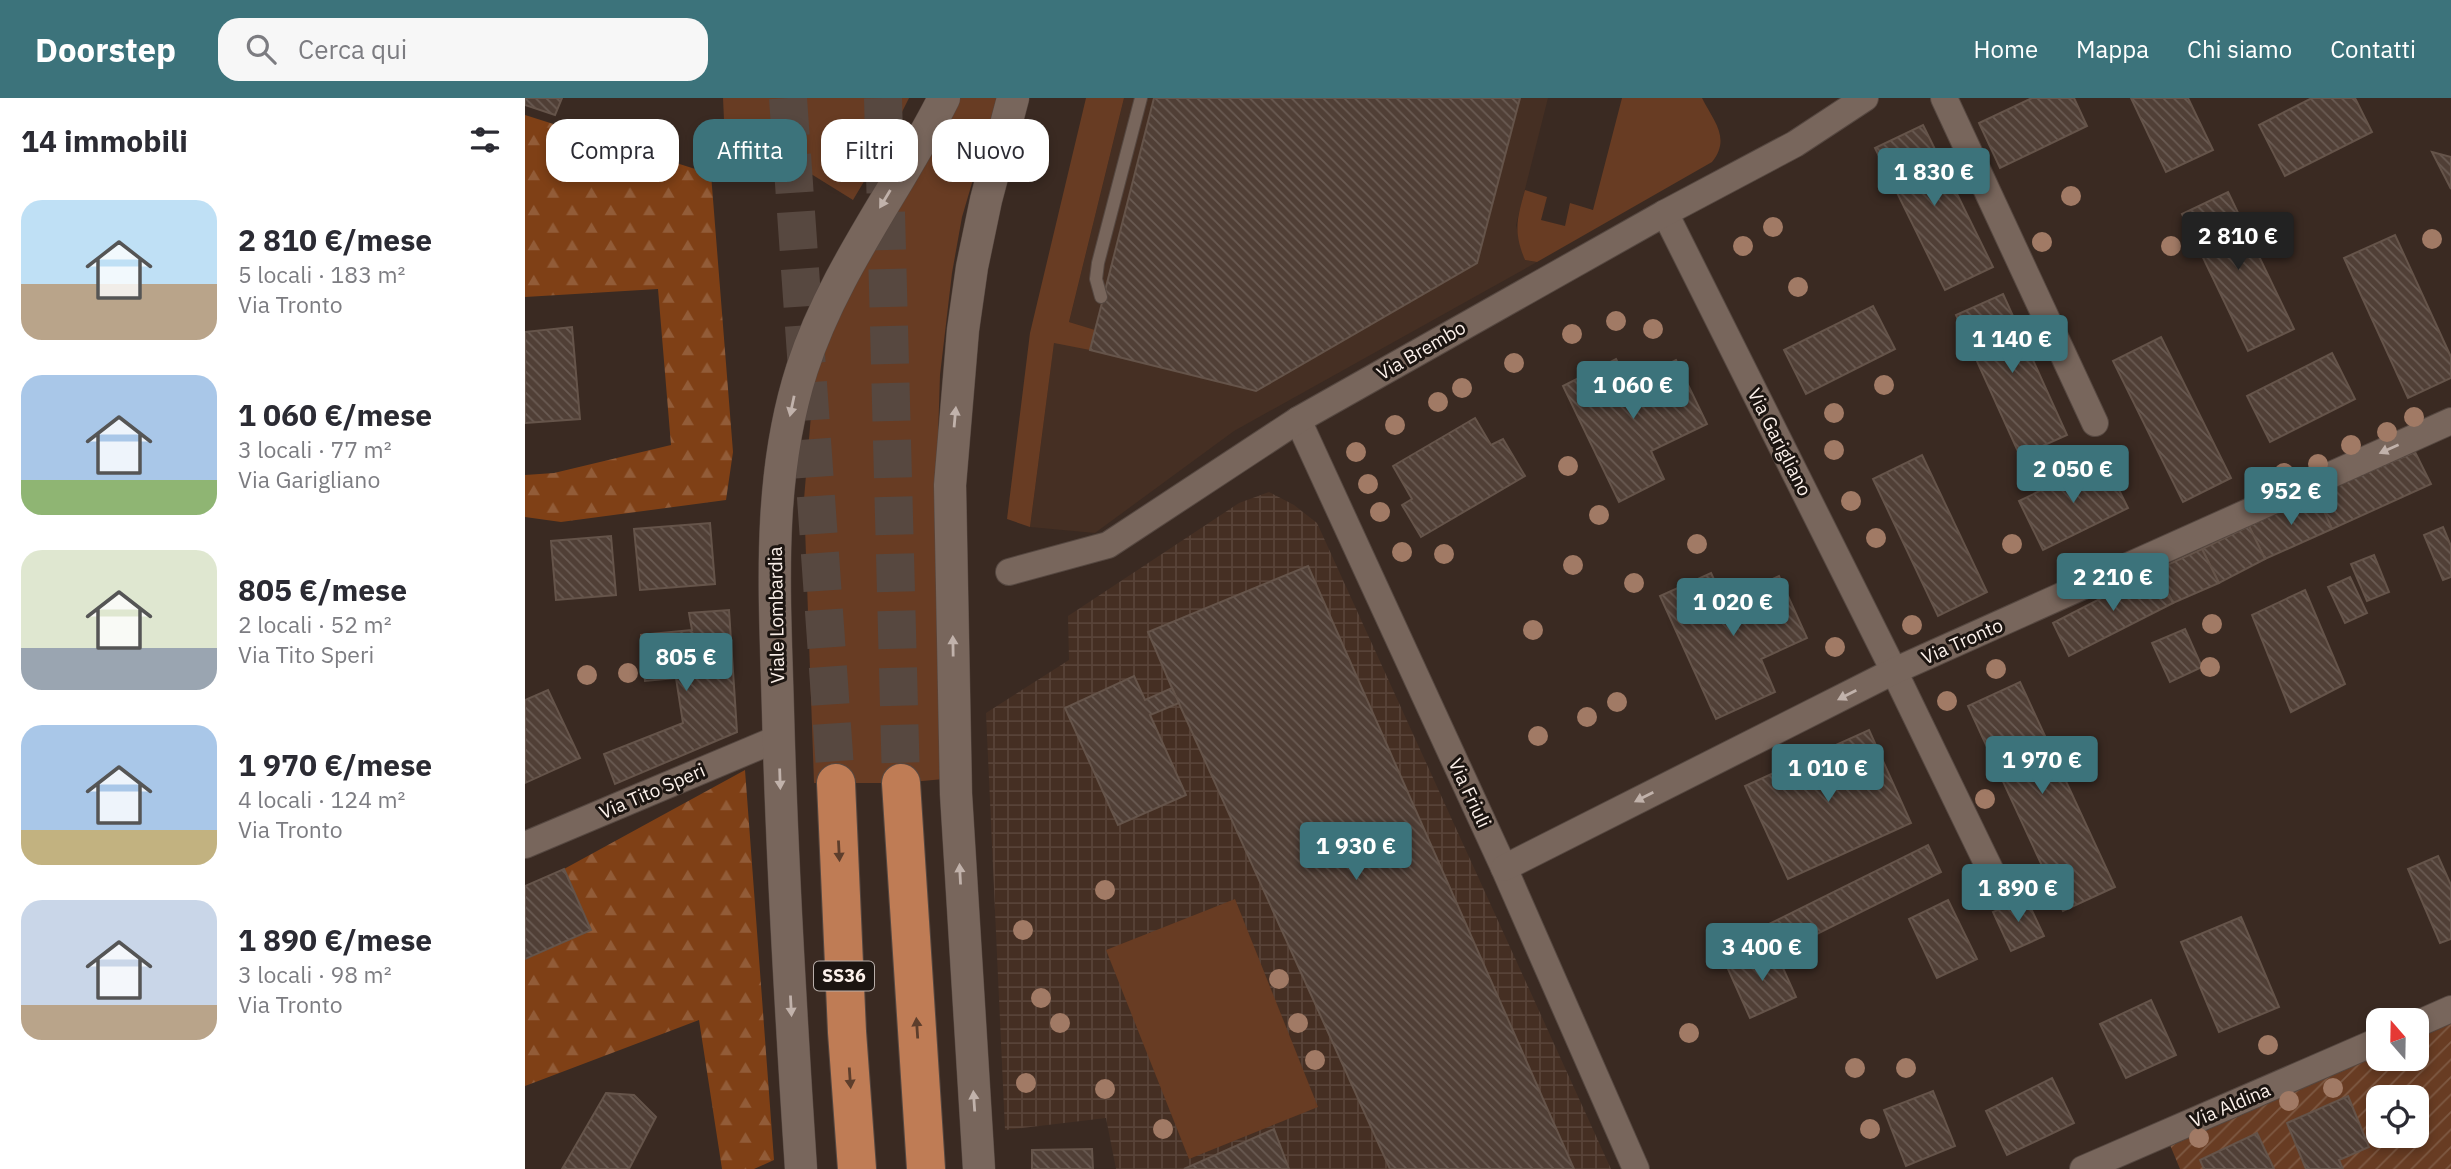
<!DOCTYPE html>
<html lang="it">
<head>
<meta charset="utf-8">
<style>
  body { margin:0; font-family:"IBM Plex Sans",sans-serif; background:#f7f7f7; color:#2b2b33; height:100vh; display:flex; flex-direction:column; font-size:26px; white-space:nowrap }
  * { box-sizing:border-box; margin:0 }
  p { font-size:23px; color:#7c7c81 }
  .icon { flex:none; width:38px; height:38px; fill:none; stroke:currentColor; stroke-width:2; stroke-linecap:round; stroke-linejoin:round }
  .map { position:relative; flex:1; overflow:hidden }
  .drawer { display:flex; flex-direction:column; background:#fff; width:525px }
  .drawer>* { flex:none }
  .hud { position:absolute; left:21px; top:21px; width:665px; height:63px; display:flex; gap:14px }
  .needle { width:46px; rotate:340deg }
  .controls { position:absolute; left:1841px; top:910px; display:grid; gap:14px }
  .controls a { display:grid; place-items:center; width:63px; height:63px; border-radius:14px; background:#fff; box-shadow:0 4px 10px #0003; font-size:35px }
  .price { position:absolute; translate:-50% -60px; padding:0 16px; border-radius:7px; background:#3c737b; color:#fff; font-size:23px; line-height:46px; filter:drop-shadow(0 2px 4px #0008) }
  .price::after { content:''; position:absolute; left:50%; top:42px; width:21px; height:16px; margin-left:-10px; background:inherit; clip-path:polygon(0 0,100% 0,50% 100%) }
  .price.selected { background:#222; color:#fff }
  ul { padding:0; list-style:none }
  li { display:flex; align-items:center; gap:21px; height:175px; padding:0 21px }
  li span { display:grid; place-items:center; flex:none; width:196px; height:140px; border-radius:21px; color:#555 }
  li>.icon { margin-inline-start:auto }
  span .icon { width:84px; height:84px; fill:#fffc; stroke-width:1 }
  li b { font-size:30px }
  h2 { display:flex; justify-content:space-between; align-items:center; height:84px; padding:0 21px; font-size:30px }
  .chip { padding:0 24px; border-radius:21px; background:#fff; box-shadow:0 4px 10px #0003; font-size:24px; line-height:63px }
  .chip.selected { background:#3c737b; color:#fff }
  header { display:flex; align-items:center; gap:42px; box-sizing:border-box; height:98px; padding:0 35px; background:#3c737b; color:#fff }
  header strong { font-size:33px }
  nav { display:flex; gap:38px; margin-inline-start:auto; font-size:24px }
  .search { width:490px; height:63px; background:#f7f7f7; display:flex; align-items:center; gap:18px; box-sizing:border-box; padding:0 24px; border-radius:21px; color:#7c7c81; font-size:26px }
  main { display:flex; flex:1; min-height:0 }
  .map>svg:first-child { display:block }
  .built { fill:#452f23 }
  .industrial { fill:url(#industrial-grid) }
  .grass { fill:#683c23 }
  .forest { fill:url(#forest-firs) }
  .garden { fill:url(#garden-furrows); fill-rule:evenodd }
  .building { fill:url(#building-back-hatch); stroke:#65544a; stroke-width:2 }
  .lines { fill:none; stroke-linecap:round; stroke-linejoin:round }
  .trunk-tunnel { stroke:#574840; stroke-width:38; stroke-dasharray:38 19; stroke-linecap:butt }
  .service-casing { stroke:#564841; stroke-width:14 }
  .minor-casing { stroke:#564841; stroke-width:28 }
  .tertiary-casing { stroke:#564841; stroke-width:33 }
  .trunk-casing { stroke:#564841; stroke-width:40 }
  .service { stroke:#78665c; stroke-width:12 }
  .minor { stroke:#78665c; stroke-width:26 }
  .tertiary { stroke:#78665c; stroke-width:32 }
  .trunk { stroke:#bf7c55; stroke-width:38 }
  .tree { fill:#a17a65 }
  .oneway { fill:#c1b2ab }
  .oneway2 { fill:#5d3e2c }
  .labels { text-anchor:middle; stroke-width:6; stroke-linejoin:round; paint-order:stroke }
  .shield { fill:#1c1511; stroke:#b9afaa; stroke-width:2 }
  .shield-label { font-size:18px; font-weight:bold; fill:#fcf1eb }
  .street-label { font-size:19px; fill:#fcf1eb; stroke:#1c1511 }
</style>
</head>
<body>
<header>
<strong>Doorstep</strong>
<div class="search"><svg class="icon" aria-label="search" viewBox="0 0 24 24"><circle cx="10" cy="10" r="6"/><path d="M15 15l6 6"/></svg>Cerca qui</div>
<nav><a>Home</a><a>Mappa</a><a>Chi siamo</a><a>Contatti</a></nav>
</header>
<main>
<section class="drawer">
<h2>14 immobili<svg class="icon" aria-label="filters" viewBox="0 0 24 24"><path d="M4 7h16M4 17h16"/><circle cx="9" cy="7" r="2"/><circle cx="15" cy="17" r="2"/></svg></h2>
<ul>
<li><span style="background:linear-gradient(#bfe0f5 60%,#b9a48a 0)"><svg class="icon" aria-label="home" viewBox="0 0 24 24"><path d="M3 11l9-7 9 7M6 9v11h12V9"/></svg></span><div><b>2 810 €/mese</b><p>5 locali · 183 m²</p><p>Via Tronto</p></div></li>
<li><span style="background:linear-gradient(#a9c7e8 75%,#8fb573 0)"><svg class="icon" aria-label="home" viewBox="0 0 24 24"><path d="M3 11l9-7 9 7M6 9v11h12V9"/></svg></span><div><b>1 060 €/mese</b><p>3 locali · 77 m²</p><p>Via Garigliano</p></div></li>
<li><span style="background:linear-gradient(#dfe7d0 70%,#9aa5b1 0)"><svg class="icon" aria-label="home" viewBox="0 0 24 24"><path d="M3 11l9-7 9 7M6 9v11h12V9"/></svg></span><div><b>805 €/mese</b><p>2 locali · 52 m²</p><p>Via Tito Speri</p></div></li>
<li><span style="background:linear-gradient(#a9c7e8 75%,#c2b280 0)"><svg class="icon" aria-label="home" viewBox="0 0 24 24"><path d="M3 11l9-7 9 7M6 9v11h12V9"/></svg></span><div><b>1 970 €/mese</b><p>4 locali · 124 m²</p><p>Via Tronto</p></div></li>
<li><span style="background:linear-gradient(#c9d6e8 75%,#b9a48a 0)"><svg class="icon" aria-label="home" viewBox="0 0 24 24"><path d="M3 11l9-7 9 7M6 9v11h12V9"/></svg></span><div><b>1 890 €/mese</b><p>3 locali · 98 m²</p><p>Via Tronto</p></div></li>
</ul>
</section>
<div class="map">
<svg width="1926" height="1071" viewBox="0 0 1926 1071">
  <defs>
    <pattern id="industrial-grid" width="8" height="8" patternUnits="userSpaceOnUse" patternTransform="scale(1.75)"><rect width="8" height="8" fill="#452f23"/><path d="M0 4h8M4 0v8" fill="none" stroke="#584338"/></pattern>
    <pattern id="forest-firs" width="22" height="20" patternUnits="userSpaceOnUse" patternTransform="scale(1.75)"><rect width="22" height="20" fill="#7f4016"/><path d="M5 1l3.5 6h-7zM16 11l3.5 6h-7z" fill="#925c38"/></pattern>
    <pattern id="garden-furrows" width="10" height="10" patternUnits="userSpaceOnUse" patternTransform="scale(1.75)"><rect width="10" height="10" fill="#683c23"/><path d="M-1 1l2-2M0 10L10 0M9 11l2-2" fill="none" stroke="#7e5943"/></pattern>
    <pattern id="building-back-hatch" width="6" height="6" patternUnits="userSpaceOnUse" patternTransform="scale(1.75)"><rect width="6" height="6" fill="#503f36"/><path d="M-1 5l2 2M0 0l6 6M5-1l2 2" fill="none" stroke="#6a5b53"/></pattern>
  </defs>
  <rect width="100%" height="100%" fill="#3a2a22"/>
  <polygon class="built" points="599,0 1023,0 991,127 1000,162 1012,164 709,333 570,435 505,429 529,244 569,232 544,224"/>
  <polygon class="industrial" points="744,394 769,407 792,425 1086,1071 591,1071 581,1020 480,1032 461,615 544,562 543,518 714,405"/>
  <g class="grass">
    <polygon points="198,0 384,0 375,18 363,14 351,35 363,43 328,102 199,22"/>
    <polygon points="433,0 472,0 437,119 427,175 415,277 412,371 419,681 376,685 289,685 279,401 289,281 298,245"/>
    <polygon points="561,0 599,0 544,224 570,232 565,252 529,245 505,429 482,421 505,235"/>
    <path d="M1097,0H1177C1189,24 1206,40 1187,64L1012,164L1000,162C988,133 992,121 1000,92L1022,99L1016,122L1040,128L1045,105L1068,112Z"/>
    <polygon points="710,801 793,1009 664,1061 581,852"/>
  </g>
  <g class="forest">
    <polygon points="0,17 186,76 208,354 201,402 36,424 0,419 0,377 29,375 146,347 133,191 0,199"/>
    <polygon points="220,672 249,1062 229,1071 197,1071 174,922 0,988 0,861 66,832 39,771"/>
  </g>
  <path class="garden" d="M1926,924V1071H1655L1645,1047L1853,956V961H1892V939ZM1853,999H1892V1038H1853Z"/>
  <g class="building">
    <polygon points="0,0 37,0 30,17 0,7"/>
    <polygon points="629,0 995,0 952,165 731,293 565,252"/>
    <polygon points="1507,0 1549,0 1562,28 1475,70 1454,25"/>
    <polygon points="1606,0 1663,0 1688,52 1641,74"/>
    <polygon points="1787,0 1830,0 1847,34 1760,78 1734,27"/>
    <polygon points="364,16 372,19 364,32 357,30"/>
    <polygon points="1398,27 1468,169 1420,192 1350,50"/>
    <polygon points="1907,54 1926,59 1926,91"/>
    <polygon points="1703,94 1769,231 1723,253 1657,116"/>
    <polygon points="1870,137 1926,259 1926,280 1883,300 1819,160"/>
    <polygon points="1478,196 1542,337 1495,358 1431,217"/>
    <polygon points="1348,208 1370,251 1281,296 1259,252"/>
    <polygon points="47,229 55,321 0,325 0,234"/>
    <polygon points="1636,239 1706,380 1658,404 1588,263"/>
    <polygon points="1807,255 1830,301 1745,344 1722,298"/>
    <polygon points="1091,261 1103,286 1151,262 1182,326 1126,353 1139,381 1094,404 1038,288"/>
    <polygon points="950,320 966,347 978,341 1000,378 896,439 877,407 887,401 868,368"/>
    <polygon points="1890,354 1906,386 1807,431 1791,396"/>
    <polygon points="1397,357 1462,494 1413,518 1348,381"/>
    <polygon points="1579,362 1603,410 1518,452 1494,403"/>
    <polygon points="1791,396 1807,431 1740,461 1724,428"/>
    <polygon points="185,425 190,486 115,492 109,431"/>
    <polygon points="1724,428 1740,461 1694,485 1677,451"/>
    <polygon points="1918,429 1926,448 1926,479 1918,482 1899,437"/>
    <polygon points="86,438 91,497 31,502 26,443"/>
    <polygon points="1677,451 1694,485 1648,505 1631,472"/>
    <polygon points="1849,457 1864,494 1842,503 1826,466"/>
    <polygon points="783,468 1049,1071 865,1071 647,590 623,534"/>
    <polygon points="1631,472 1648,505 1544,558 1528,525"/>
    <polygon points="1186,475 1199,503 1254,478 1282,540 1236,561 1250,594 1191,621 1135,498"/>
    <polygon points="1825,479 1842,515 1820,525 1803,489"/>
    <polygon points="1780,492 1820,586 1766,614 1727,517"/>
    <polygon points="204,512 212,634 90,686 79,656 158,625 151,580 120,583 116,537 167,532 164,515"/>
    <polygon points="1660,531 1677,569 1645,584 1627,545"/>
    <polygon points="609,578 620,602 647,590 654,605 625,617 661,697 593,727 540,610"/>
    <polygon points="1495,584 1590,789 1538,813 1443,608"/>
    <polygon points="23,592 55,660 0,685 0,602"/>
    <polygon points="1344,632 1386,725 1263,781 1220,688"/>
    <polygon points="1403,747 1416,774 1254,855 1240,828"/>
    <polygon points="1913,758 1926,787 1926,841 1915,845 1883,771"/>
    <polygon points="39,771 66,832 0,861 0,788"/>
    <polygon points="1501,800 1519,838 1486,853 1468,814"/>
    <polygon points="1423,802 1452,861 1412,880 1384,821"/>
    <polygon points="1716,819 1754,909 1694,934 1656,844"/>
    <polygon points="1249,850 1271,899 1225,920 1203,871"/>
    <polygon points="1626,902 1651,957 1601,980 1575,926"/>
    <polygon points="1527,980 1549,1025 1482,1057 1461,1013"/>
    <polygon points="1408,993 1430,1048 1381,1068 1359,1012"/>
    <polygon points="81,995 109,997 131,1019 104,1071 37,1071"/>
    <polygon points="1823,998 1844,1049 1814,1062 1818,1071 1781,1071 1762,1025"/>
    <polygon points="749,1031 764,1071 659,1071"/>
    <polygon points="1732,1035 1749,1071 1679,1071 1675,1062"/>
    <polygon points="567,1051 568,1071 507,1071 507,1052"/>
  </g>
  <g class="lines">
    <g class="trunk-tunnel">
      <polyline points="263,0 311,685"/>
      <polyline points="358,0 376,685"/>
    </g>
    <g class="service-casing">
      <polyline id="service" points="576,199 571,181 573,165 616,0"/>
    </g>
    <g class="minor-casing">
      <g id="minor">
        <polyline points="1419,0 1570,325"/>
        <polyline points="1140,115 1369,573 1477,796"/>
        <polyline points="773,322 979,770 1111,1071"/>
        <polyline points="484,474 583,447 773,322 1140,115 1270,46 1340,0"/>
        <polyline points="0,747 254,640"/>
        <polyline points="979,770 1369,573 1926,323"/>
        <polyline points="1892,926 1926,911"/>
        <polyline points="1558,1071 1853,943"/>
      </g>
    </g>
    <g class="tertiary-casing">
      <g id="tertiary">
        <path d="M276,1071C266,919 257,767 253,614C250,499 241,383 277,271C309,172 373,92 419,0"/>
        <polyline points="454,1071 431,696 425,387 438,232 447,169 461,102 488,0"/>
      </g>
    </g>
    <g class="trunk-casing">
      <g id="trunk">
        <polyline points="311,685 322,934 332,1071"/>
        <polyline points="376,685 401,1071"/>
      </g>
    </g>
    <use href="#service" class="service"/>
    <use href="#minor" class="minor"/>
    <use href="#tertiary" class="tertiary"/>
    <use href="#trunk" class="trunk"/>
  </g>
  <g class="tree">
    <circle cx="1546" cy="98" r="10"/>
    <circle cx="1248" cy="129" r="10"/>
    <circle cx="1907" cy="141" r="10"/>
    <circle cx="1517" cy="144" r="10"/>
    <circle cx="1218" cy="148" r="10"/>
    <circle cx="1646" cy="148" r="10"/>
    <circle cx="1273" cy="189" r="10"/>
    <circle cx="1091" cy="223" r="10"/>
    <circle cx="1128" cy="231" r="10"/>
    <circle cx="1047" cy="236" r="10"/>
    <circle cx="989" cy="265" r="10"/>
    <circle cx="1359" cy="287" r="10"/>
    <circle cx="937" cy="290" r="10"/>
    <circle cx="913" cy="304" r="10"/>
    <circle cx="1309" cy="315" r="10"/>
    <circle cx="1889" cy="319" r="10"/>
    <circle cx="870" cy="327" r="10"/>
    <circle cx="1862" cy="334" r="10"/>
    <circle cx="1826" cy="347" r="10"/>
    <circle cx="1309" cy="352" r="10"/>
    <circle cx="831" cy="354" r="10"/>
    <circle cx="1793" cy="366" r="10"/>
    <circle cx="1043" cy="368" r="10"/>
    <circle cx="1759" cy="375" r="10"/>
    <circle cx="843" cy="386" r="10"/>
    <circle cx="1326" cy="403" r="10"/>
    <circle cx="855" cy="414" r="10"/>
    <circle cx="1074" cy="417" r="10"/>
    <circle cx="1351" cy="440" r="10"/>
    <circle cx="1172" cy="446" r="10"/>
    <circle cx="1487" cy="446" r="10"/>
    <circle cx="877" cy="454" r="10"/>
    <circle cx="919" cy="456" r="10"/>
    <circle cx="1048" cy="467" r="10"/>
    <circle cx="1109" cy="485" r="10"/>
    <circle cx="1687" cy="526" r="10"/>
    <circle cx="1387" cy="527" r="10"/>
    <circle cx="1008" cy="532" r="10"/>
    <circle cx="1310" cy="549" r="10"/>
    <circle cx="1685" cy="569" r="10"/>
    <circle cx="1471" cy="571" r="10"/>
    <circle cx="103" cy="575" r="10"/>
    <circle cx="62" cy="577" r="10"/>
    <circle cx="1422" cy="603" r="10"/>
    <circle cx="1092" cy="604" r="10"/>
    <circle cx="1062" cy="619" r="10"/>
    <circle cx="1013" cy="638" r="10"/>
    <circle cx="1460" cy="701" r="10"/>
    <circle cx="580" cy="792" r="10"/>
    <circle cx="498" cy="832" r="10"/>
    <circle cx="754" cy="881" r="10"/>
    <circle cx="516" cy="900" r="10"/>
    <circle cx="535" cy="925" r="10"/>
    <circle cx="773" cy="925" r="10"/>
    <circle cx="1164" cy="935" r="10"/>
    <circle cx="1743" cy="947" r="10"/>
    <circle cx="790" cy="962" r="10"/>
    <circle cx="1330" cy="970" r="10"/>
    <circle cx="1381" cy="970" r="10"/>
    <circle cx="501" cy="985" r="10"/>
    <circle cx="1808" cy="990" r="10"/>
    <circle cx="580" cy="991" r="10"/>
    <circle cx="1764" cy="1003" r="10"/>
    <circle cx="638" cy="1031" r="10"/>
    <circle cx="1345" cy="1031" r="10"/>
    <circle cx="1674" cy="1040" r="10"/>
  </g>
  <defs><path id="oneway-solid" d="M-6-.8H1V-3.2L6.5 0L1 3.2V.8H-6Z" transform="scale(1.75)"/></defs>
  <g class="oneway">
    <use href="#oneway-solid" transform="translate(360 101) rotate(121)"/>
    <use href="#oneway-solid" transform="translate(267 308) rotate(102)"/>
    <use href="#oneway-solid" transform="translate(430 319) rotate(-85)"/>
    <use href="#oneway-solid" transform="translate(1864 351) rotate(156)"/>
    <use href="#oneway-solid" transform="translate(428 548) rotate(-91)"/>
    <use href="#oneway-solid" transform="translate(1322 597) rotate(153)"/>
    <use href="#oneway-solid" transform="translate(255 681) rotate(88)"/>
    <use href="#oneway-solid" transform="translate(1119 699) rotate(153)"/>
    <use href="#oneway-solid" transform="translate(435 776) rotate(-93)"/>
    <use href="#oneway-solid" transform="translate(266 908) rotate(87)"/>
    <use href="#oneway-solid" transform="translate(449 1003) rotate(-94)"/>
  </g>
  <g class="oneway2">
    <use href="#oneway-solid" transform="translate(314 753) rotate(87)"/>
    <use href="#oneway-solid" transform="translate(392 930) rotate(-94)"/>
    <use href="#oneway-solid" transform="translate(325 980) rotate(86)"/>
  </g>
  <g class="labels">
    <rect class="shield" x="289" y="863.5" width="60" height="29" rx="5"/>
    <g class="shield-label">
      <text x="319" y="884">SS36</text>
    </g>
    <g class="street-label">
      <text transform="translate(896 252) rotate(-30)" y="7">Via Brembo</text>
      <text transform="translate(1255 344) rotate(63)" y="7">Via Garigliano</text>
      <text transform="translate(251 517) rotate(-91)" y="7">Viale Lombardia</text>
      <text transform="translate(1437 543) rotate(-24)" y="7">Via Tronto</text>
      <text transform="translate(127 693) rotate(-23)" y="7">Via Tito Speri</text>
      <text transform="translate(945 695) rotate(65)" y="7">Via Friuli</text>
      <text transform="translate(1705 1007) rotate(-23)" y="7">Via Aldina</text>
    </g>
  </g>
</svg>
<div class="controls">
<a><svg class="needle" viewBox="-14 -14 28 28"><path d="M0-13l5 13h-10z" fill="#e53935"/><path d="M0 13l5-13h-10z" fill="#7c7c81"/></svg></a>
<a><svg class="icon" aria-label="locate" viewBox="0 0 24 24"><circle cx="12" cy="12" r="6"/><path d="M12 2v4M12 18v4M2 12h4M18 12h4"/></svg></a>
</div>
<b class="price" style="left:1409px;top:110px">1 830 €</b>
<b class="price selected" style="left:1713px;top:174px">2 810 €</b>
<b class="price" style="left:1487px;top:277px">1 140 €</b>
<b class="price" style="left:1108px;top:323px">1 060 €</b>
<b class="price" style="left:1548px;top:407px">2 050 €</b>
<b class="price" style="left:1766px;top:429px">952 €</b>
<b class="price" style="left:1588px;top:515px">2 210 €</b>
<b class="price" style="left:1208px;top:540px">1 020 €</b>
<b class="price" style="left:161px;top:595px">805 €</b>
<b class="price" style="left:1517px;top:698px">1 970 €</b>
<b class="price" style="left:1303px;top:706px">1 010 €</b>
<b class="price" style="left:831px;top:784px">1 930 €</b>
<b class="price" style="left:1493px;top:826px">1 890 €</b>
<b class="price" style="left:1237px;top:885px">3 400 €</b>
<div class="hud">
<a class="chip">Compra</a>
<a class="chip selected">Affitta</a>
<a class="chip">Filtri</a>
<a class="chip">Nuovo</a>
</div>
</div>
</main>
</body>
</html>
